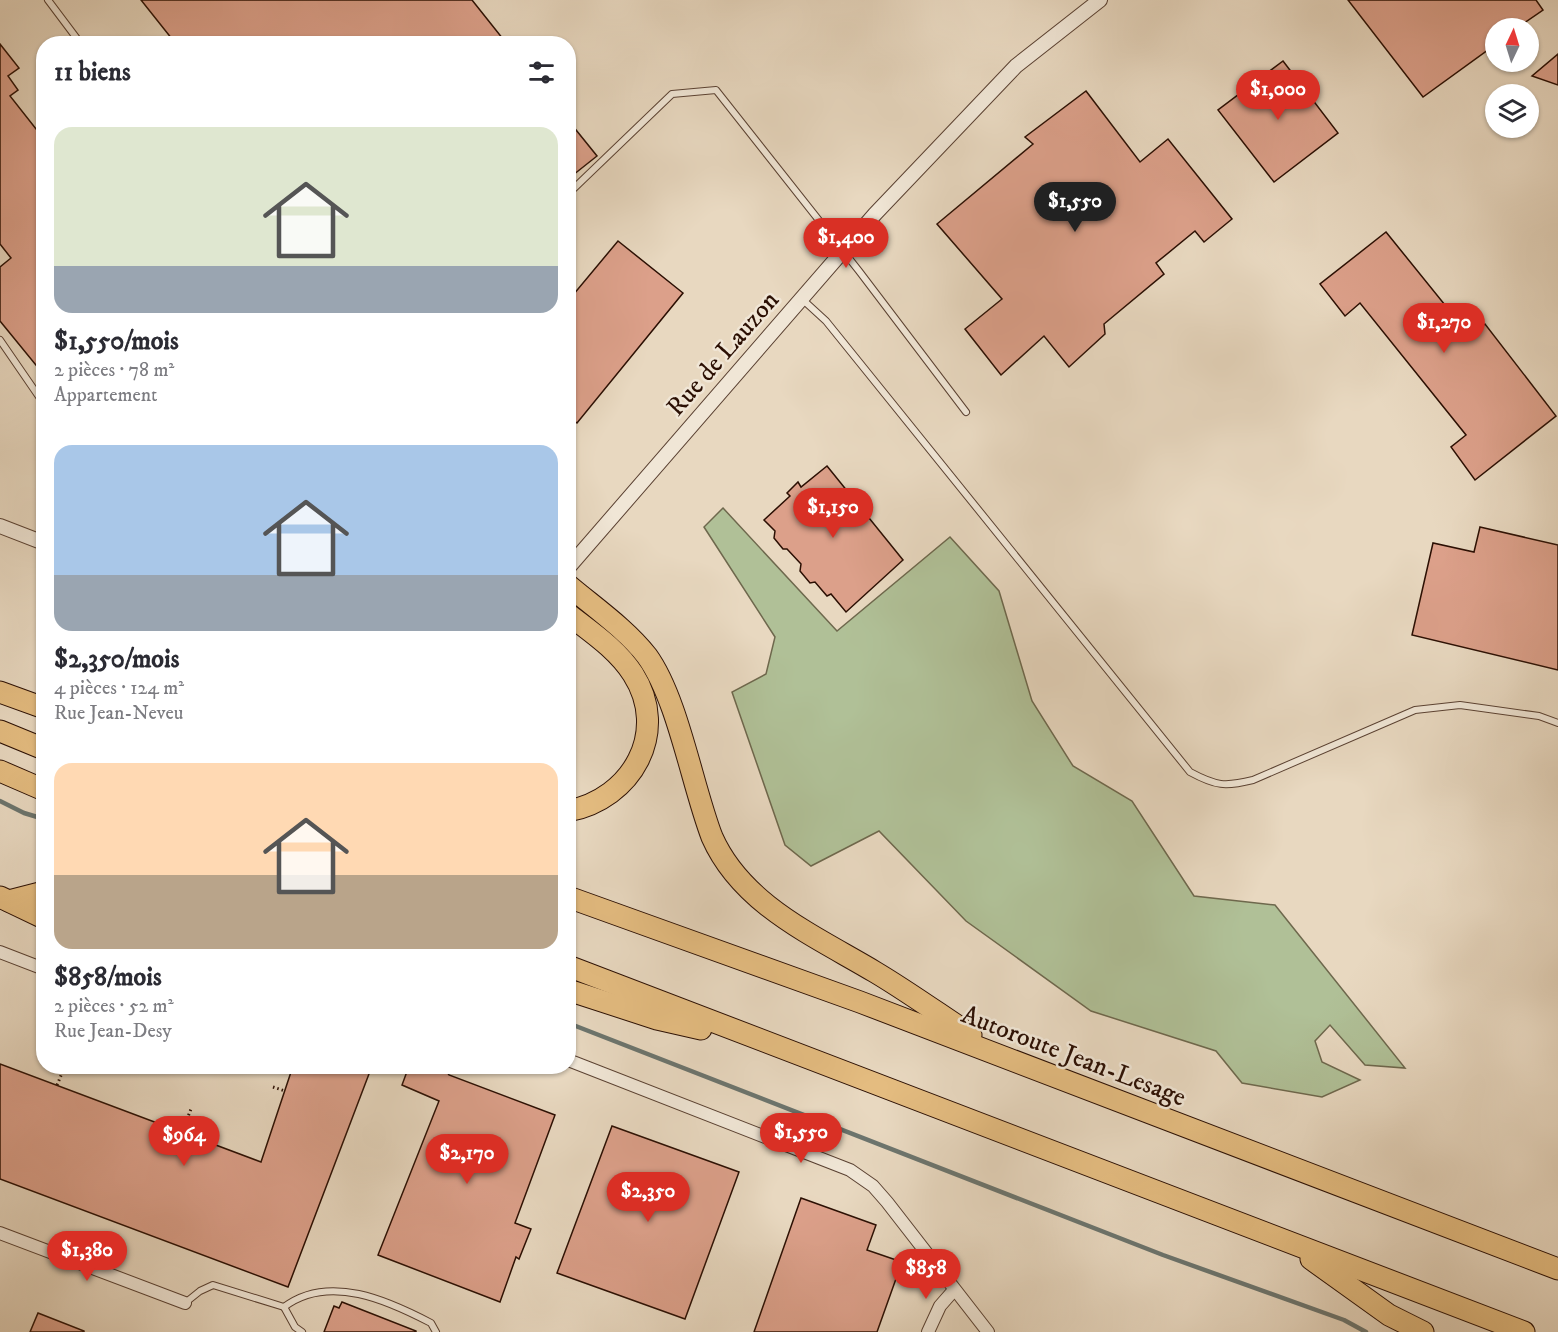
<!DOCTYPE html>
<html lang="fr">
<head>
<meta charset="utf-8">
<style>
  body { margin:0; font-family:"IM FELL DW Pica",serif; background:#f2f2f3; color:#2b2b33; height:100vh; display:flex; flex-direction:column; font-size:22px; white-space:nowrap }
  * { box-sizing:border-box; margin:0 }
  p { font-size:20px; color:#7c7c81 }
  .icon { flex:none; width:33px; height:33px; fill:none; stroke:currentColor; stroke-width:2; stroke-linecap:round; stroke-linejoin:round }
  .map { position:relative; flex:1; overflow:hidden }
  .details { position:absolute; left:36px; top:36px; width:540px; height:1038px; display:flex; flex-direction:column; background:#fff; border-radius:24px; box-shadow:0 2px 4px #0004 }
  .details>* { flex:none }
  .needle { width:39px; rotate:4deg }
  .tools { position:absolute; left:1485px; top:18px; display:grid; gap:12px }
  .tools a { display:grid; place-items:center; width:54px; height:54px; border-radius:50%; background:#fff; box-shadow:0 2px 4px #0004; font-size:30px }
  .price { position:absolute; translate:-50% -51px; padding:0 14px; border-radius:21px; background:#d93025; color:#fff; font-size:20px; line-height:39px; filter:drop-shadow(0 2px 3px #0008) }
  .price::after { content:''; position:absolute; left:50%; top:36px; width:18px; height:14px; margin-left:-9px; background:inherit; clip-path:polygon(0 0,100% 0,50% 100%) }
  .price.on { background:#222; color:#fff }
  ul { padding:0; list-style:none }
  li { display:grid; align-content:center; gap:12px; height:318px; padding:0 18px }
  li span { display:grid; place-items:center; height:186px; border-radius:18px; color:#555 }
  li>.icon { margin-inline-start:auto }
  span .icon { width:108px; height:108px; fill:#fffc; stroke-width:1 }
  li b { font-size:26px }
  h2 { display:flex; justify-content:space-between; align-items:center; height:72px; padding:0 18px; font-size:26px }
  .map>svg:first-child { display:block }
  .green { fill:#b0c097; stroke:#6e684d; stroke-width:1.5 }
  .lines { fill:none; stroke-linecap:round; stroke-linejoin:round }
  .stream { stroke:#6c756e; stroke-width:4.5 }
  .building { fill:#dca08a; stroke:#2b0f03; stroke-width:1.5 }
  .service-casing { stroke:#5a4132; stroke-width:8 }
  .minor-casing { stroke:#5a4132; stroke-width:14 }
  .tertiary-casing { stroke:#5a4132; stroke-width:16 }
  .motorway-casing { stroke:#2b0f03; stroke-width:23 }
  .path { stroke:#2b0f03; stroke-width:3; stroke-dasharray:1.5 3; stroke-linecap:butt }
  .service { stroke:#f0e6d6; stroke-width:6 }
  .minor { stroke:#f0e6d6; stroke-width:12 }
  .tertiary { stroke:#f0e6d6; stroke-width:14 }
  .motorway { stroke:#e4bc80; stroke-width:21 }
  .labels { text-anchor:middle; stroke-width:5; stroke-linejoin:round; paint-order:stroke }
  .street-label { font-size:26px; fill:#2b0f03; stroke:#f0e6d6 }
</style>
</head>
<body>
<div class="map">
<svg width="1558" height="1332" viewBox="0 0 1558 1332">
  <rect width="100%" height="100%" fill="#e8d8c0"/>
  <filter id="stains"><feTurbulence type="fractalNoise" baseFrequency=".00333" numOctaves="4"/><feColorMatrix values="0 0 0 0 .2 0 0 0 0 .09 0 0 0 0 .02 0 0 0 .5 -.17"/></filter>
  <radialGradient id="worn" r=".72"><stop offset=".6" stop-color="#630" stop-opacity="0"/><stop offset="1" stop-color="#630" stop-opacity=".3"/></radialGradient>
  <polygon class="green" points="723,508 837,631 950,537 999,591 1032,701 1073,766 1132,801 1194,896 1275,905 1405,1068 1365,1065 1330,1025 1315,1041 1322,1062 1360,1080 1322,1097 1242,1083 1216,1051 1091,1011 966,921 879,831 811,866 785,845 732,692 766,674 775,637 704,527"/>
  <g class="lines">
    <g class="stream">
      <polyline points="0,801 24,813 44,819"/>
      <polyline points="568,1023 1163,1255 1344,1320 1366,1332"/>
    </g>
  </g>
  <g class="building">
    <polygon points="141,0 472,0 507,44 176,44"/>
    <polygon points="1348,0 1536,0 1543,10 1517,28 1496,28 1496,44 1423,97"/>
    <polygon points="0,44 19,68 8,76 18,90 10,96 44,139 44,375 0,321 0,267 11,258 0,244"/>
    <polygon points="1558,54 1558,85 1532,76"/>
    <polygon points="1283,61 1338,133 1274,182 1218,110"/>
    <polygon points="1086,91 1140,162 1168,139 1232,219 1204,242 1195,231 1156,263 1164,274 1104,324 1105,334 1069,367 1044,336 1001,375 965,329 1002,299 937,224 1033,144 1025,137"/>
    <polygon points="568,120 597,156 568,179"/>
    <polygon points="1386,232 1470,336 1485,324 1556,416 1475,480 1451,447 1466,435 1360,303 1345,316 1320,284"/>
    <polygon points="618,241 683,293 577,423 568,416 568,301"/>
    <polygon points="827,466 903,560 846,612 831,594 827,596 815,582 810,583 800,571 801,564 787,549 783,549 774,538 775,531 764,520 790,496 787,493 798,482 801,487"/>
    <polygon points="1480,527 1558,545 1558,670 1412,635 1433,543 1474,552"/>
    <polygon points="0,1064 261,1162 293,1066 372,1066 288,1287 0,1179"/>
    <polygon points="409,1066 443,1066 449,1075 555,1115 515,1223 531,1229 519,1259 516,1257 500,1302 378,1255 439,1101 402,1085"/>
    <polygon points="612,1126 739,1172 685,1319 557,1273"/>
    <polygon points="801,1198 876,1225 867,1250 902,1262 877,1332 754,1332"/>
    <polygon points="342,1302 416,1331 416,1332 324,1332 334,1306 339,1308"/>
    <polygon points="38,1313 84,1331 84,1332 30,1332"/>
  </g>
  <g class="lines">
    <g class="service-casing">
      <g id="service">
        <polyline points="48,0 81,44"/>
        <polyline points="568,194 672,94 716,90 859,271 966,412"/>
        <path d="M802,299L826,321L1190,772C1216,786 1225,787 1253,780L1415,710L1460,705L1539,716L1558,723"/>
        <polyline points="0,340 44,404"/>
        <polyline points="185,1303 200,1291 213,1285 284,1307"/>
        <path d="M284,1307C329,1273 389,1301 431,1323L436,1332"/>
        <polyline points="284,1307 295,1327 302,1332"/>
      </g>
    </g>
    <g class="minor-casing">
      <g id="minor">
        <polyline points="0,952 44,969"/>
        <polyline points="568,1060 850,1170 873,1186 887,1202 988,1332"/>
        <polyline points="0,1233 185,1303"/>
        <polyline points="928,1332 940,1306 954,1290"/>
      </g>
    </g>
    <g class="tertiary-casing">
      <g id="tertiary">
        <polyline points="0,526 44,543"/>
        <polyline points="568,568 875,214 1016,66 1100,0"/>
      </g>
    </g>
    <g class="motorway-casing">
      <g id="motorway">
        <path d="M568,585C594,607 626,629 647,656C678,699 692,785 712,837C742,905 815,936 875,972C907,991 939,1014 971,1035"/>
        <path d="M568,614C591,632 617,649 633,674C670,732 632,799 568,811"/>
        <polyline points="0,692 44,708"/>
        <polyline points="0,731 44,749"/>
        <polyline points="0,771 44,790"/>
        <polyline points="0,897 44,918"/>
        <polyline points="568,897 860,1002 1558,1269"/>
        <polyline points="9,901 44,892"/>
        <polyline points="568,966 1524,1332"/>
        <polyline points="568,990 657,1019 701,1029"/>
        <polyline points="1311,1259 1389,1315 1423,1332"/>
      </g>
    </g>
    <g class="path">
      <polyline points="57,1085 65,1066"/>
      <polyline points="273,1087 285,1091"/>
      <polyline points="182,1132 191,1109"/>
    </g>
    <use href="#service" class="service"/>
    <use href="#minor" class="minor"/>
    <use href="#tertiary" class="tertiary"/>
    <use href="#motorway" class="motorway"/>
  </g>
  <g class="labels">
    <g class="street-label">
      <text transform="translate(722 353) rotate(-49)" y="9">Rue de Lauzon</text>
      <text transform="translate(1074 1055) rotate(21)" y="9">Autoroute Jean-Lesage</text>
    </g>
  </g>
  <rect width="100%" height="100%" filter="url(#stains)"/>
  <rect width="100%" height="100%" fill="url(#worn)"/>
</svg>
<div class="tools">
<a><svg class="needle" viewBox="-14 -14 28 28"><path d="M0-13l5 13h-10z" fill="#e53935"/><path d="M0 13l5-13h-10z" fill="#7c7c81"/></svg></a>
<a><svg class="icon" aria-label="layers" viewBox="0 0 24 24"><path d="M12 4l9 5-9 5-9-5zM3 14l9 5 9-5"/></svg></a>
</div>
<b class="price" style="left:1278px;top:121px">$1,000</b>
<b class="price on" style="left:1075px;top:233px">$1,550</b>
<b class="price" style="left:846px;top:269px">$1,400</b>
<b class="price" style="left:1444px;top:354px">$1,270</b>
<b class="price" style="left:833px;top:539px">$1,150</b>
<b class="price" style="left:801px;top:1164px">$1,550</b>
<b class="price" style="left:184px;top:1167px">$964</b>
<b class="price" style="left:467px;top:1185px">$2,170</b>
<b class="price" style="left:648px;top:1223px">$2,350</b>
<b class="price" style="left:87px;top:1282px">$1,380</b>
<b class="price" style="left:926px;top:1300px">$858</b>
<section class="details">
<h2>11 biens<svg class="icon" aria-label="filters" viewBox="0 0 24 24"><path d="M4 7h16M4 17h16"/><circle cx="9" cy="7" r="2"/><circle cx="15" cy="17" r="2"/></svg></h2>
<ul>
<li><span style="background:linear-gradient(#dfe7d0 75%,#9aa5b1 0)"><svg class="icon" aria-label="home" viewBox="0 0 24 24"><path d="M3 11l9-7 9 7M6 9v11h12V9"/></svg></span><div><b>$1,550/mois</b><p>2 pièces · 78 m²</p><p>Appartement</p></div></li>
<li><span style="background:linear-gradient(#a9c7e8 70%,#9aa5b1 0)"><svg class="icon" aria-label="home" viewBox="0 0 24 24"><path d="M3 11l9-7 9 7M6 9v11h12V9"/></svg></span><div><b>$2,350/mois</b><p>4 pièces · 124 m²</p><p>Rue Jean-Neveu</p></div></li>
<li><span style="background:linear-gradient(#ffd9b3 60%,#b9a48a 0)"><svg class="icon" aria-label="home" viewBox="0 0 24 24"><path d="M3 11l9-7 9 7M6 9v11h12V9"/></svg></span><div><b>$858/mois</b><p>2 pièces · 52 m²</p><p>Rue Jean-Desy</p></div></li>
</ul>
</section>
</div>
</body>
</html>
